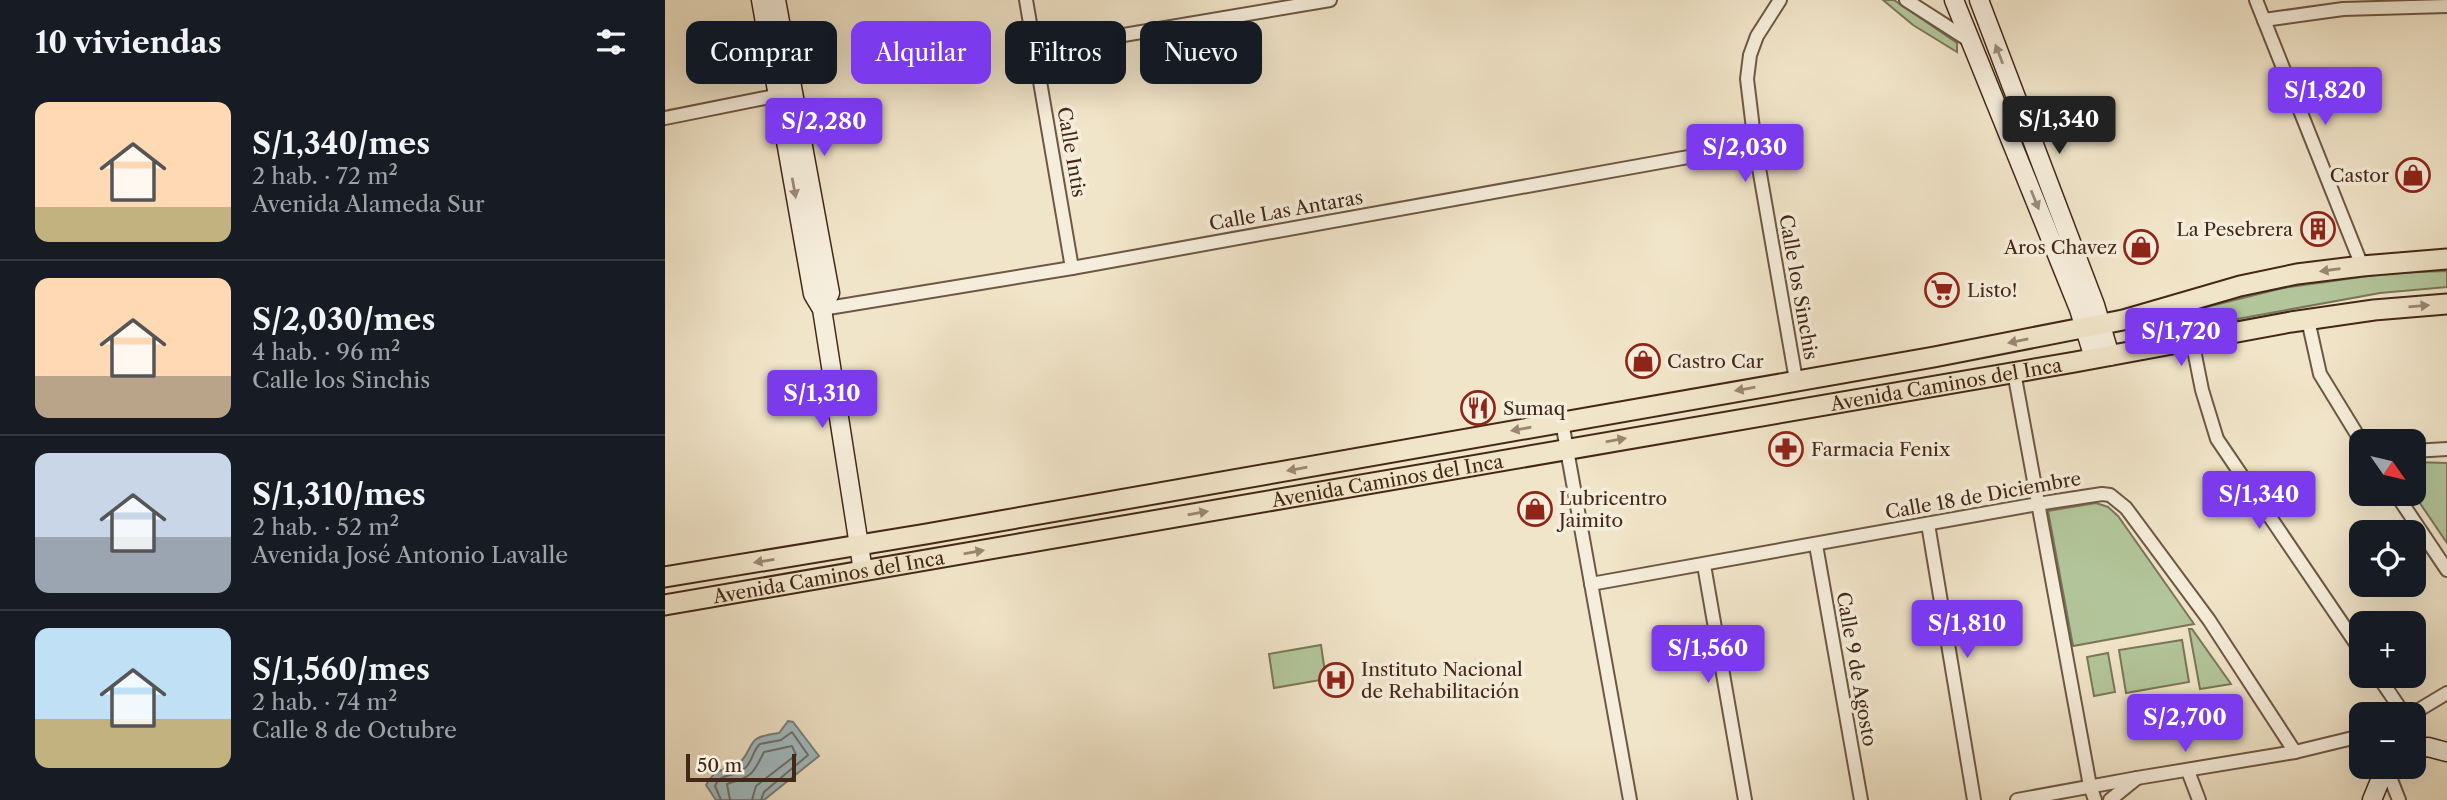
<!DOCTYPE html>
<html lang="es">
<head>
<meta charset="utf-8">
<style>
  body { margin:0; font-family:"Libre Caslon Text",serif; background:#242831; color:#f1f3f6; height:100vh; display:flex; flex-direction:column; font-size:26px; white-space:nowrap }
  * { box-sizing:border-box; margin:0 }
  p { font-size:23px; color:#9ea1a6 }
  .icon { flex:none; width:38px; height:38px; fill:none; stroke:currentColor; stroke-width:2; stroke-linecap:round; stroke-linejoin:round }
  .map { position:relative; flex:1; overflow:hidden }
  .panel { display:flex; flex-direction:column; background:#171b24; width:665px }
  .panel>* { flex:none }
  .hud { position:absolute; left:21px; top:21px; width:665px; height:63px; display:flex; gap:14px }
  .needle { width:46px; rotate:124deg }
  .fabs { position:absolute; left:1684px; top:429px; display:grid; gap:14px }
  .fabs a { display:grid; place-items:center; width:77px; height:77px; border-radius:14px; background:#171b24; box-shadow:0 7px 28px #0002; font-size:35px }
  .scale { position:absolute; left:21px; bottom:18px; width:110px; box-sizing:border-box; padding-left:7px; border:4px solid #432817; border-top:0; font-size:19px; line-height:24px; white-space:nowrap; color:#432817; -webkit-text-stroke:5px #f6eedc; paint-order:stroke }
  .price { position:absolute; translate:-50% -60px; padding:0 16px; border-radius:7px; background:#7c3aed; color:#fff; font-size:23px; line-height:46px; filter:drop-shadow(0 2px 4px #0008) }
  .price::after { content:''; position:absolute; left:50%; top:42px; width:21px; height:16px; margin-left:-10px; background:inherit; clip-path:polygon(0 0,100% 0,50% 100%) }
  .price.active { background:#222; color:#fff }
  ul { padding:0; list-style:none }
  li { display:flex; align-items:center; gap:21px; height:175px; padding:0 35px }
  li+li { border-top:2px solid #363941 }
  li span { display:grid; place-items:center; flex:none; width:196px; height:140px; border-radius:14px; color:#555 }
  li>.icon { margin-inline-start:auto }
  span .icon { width:84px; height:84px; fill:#fffc; stroke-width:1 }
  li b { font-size:30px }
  h2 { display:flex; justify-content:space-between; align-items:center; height:84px; padding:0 35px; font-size:30px }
  .tag { padding:0 24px; border-radius:14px; background:#171b24; box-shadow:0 7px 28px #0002; font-size:24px; line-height:63px }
  .tag.active { background:#7c3aed; color:#fff }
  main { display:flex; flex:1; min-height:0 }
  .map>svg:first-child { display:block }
  .green { fill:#b3c69b; stroke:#7b7759; stroke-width:2 }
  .water { fill:#a1bcc2; stroke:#7b817e; stroke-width:2 }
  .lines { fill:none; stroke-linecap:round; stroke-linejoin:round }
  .shore { stroke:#72726c; stroke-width:2 }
  .street-casing { stroke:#6e5744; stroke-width:16 }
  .secondary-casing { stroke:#432817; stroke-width:21 }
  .primary-casing { stroke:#432817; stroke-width:23 }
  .street { stroke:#f6eedc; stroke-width:12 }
  .secondary { stroke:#f6eedc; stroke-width:18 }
  .primary { stroke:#f1e5c9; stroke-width:19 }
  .oneway { fill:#9c8b7a }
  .oneway2 { fill:#9a8670 }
  .labels { text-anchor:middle; stroke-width:7; stroke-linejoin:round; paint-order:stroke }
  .street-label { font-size:19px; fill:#432817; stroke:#f6eedc }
  .poi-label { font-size:19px; fill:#432817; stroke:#f6eedc; text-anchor:start }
</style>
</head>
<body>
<main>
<section class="panel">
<h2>10 viviendas<svg class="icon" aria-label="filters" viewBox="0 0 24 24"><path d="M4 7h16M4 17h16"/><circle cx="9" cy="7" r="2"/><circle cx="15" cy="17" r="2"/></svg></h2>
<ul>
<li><span style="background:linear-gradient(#ffd9b3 75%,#c2b280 0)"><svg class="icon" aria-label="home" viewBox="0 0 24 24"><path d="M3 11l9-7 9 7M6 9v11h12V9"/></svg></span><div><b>S/1,340/mes</b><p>2 hab. · 72 m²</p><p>Avenida Alameda Sur</p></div></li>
<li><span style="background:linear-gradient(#ffd9b3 70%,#b9a48a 0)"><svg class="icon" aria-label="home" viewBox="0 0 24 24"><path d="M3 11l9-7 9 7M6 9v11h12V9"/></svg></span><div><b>S/2,030/mes</b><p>4 hab. · 96 m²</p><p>Calle los Sinchis</p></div></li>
<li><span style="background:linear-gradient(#c9d6e8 60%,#9aa5b1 0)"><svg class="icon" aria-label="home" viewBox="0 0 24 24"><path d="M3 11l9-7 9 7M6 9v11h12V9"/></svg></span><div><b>S/1,310/mes</b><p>2 hab. · 52 m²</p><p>Avenida José Antonio Lavalle</p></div></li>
<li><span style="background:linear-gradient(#bfe0f5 65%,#c2b280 0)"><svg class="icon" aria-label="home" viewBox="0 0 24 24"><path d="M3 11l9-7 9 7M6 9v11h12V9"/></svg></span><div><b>S/1,560/mes</b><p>2 hab. · 74 m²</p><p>Calle 8 de Octubre</p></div></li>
</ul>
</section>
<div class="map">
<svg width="1782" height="800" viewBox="0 0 1782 800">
  <rect width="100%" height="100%" fill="#f1e5c9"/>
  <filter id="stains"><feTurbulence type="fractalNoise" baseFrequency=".00286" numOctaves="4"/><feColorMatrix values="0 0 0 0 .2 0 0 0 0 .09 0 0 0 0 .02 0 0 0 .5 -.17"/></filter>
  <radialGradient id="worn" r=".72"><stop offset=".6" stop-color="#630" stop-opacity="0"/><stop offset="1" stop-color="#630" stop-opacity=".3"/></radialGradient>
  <g class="green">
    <polygon points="1218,0 1229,0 1292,43 1292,52 1248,25"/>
    <polygon points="1782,271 1782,287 1715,293 1468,338 1465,326 1618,288 1725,273"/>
    <polygon points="1748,462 1782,463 1782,543 1748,493"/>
    <polygon points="1431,503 1443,507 1453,516 1529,624 1408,646 1383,511"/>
    <polygon points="1524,629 1527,629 1566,684 1535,689"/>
    <polygon points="1517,640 1524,682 1461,693 1454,650"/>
    <polygon points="656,645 661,679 609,688 604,654"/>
    <polygon points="1443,653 1450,692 1429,696 1422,657"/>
  </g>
  <path class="water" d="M123,721L128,722L154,756L99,800H51L41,785C52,766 58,772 74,764C93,743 78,738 114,733Z"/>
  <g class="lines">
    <g class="shore">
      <path d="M56,800L50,786C56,772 68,778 79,769C88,762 87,751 95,744L116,740L127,732L143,755L99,792L96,800"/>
      <path d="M65,800L62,784C86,777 88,775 99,752L127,746L131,755L91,786L87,800"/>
    </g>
    <g class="street-casing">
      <g id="street">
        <polyline points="361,0 407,268"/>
        <polyline points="1115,0 1092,36 1085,55 1082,79 1090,145 1131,380"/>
        <polyline points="1241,0 1305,41"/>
        <polyline points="1591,0 1697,266"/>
        <polyline points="1599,20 1678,9 1782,6"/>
        <polyline points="370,50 665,0"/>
        <polyline points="0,118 120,94"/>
        <polyline points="157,309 407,268 1090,145"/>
        <polyline points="1643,320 1655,374 1696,441"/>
        <polyline points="1527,340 1537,390 1552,439 1696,651"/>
        <polyline points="1349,372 1425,786 1430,800"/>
        <polyline points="897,422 965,800"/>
        <polyline points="1748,451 1782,449"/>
        <polyline points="1731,494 1782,570"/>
        <polyline points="1263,524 1309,800"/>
        <polyline points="1151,545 1196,800"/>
        <polyline points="1039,565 1080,800"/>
        <polyline points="926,584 1372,504 1437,494 1445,495 1461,508 1544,620 1630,752"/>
        <polyline points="1713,676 1739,714"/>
        <polyline points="1747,714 1782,693"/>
        <polyline points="1721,767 1734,800"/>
        <polyline points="1523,771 1534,800"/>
        <polyline points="1352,800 1472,778 1630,752 1696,736"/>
        <polyline points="1445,800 1472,778"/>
      </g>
    </g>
    <g class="secondary-casing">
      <g id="secondary">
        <polyline points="96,0 148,294 157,309 198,571"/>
        <polyline points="111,0 165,293 157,309"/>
        <polyline points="1289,0 1414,309 1429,358"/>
        <polyline points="1314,0 1430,305 1445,356"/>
        <polyline points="1748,749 1763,747 1782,752"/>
        <polyline points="1707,800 1721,766"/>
      </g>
    </g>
    <g class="primary-casing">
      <g id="primary">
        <polyline points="0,577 261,534 1269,357 1458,320 1575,286 1632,274 1697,266 1782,259"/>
        <path id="s1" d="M0,605L1410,362L1626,322L1709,310L1782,304"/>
      </g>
    </g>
    <use href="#street" class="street"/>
    <use href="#secondary" class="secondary"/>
    <use href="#primary" class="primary"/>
  </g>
  <defs><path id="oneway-solid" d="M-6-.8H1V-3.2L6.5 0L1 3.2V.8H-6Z" transform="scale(1.75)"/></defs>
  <g class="oneway">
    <use href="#oneway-solid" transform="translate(1334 54) rotate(-111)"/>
    <use href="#oneway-solid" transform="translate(129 188) rotate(80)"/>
    <use href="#oneway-solid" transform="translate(1370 200) rotate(68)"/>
  </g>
  <g class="oneway2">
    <use href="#oneway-solid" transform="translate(1665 270) rotate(172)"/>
    <use href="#oneway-solid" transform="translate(1754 306) rotate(-5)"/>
    <use href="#oneway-solid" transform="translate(1353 341) rotate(169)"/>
    <use href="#oneway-solid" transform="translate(1080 389) rotate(170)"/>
    <use href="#oneway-solid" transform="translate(856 429) rotate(170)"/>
    <use href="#oneway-solid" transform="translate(951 440) rotate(-10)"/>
    <use href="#oneway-solid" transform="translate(632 469) rotate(170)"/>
    <use href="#oneway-solid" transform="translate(533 513) rotate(-10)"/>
    <use href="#oneway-solid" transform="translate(309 552) rotate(-10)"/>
    <use href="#oneway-solid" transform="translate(99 561) rotate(171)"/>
  </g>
  <defs>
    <g id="shop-ring" transform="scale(1.75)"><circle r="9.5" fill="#f6eedc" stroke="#8f2418" stroke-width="1.5"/><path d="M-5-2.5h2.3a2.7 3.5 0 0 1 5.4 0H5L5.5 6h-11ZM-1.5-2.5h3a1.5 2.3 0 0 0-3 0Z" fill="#8f2418"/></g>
    <g id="building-ring" transform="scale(1.75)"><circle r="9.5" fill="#f6eedc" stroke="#8f2418" stroke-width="1.5"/><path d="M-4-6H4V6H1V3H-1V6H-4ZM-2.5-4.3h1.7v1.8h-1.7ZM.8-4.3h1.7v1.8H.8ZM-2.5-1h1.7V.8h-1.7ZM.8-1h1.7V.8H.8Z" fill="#8f2418"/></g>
    <g id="supermarket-ring" transform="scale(1.75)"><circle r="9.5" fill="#f6eedc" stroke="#8f2418" stroke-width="1.5"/><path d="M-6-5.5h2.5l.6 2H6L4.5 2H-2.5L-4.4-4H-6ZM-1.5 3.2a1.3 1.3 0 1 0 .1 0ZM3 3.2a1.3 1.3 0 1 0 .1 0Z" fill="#8f2418"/></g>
    <g id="restaurant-ring" transform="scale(1.75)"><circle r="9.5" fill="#f6eedc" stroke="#8f2418" stroke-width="1.5"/><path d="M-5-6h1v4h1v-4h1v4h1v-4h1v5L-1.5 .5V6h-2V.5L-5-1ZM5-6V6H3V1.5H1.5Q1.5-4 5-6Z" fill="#8f2418"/></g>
    <g id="pharmacy-ring" transform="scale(1.75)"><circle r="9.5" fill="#f6eedc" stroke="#8f2418" stroke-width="1.5"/><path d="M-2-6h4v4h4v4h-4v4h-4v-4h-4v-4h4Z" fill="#8f2418"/></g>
    <g id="hospital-ring" transform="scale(1.75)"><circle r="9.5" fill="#f6eedc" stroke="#8f2418" stroke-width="1.5"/><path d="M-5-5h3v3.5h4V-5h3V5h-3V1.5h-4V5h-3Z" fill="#8f2418"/></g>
  </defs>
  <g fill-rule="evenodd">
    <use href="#shop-ring" x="1748" y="175"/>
    <use href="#building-ring" x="1653" y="229"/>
    <use href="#shop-ring" x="1476" y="247"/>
    <use href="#supermarket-ring" x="1277" y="290"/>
    <use href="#shop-ring" x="978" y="361"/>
    <use href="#restaurant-ring" x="813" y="408"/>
    <use href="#pharmacy-ring" x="1121" y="449"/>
    <use href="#shop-ring" x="870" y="509"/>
    <use href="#hospital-ring" x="671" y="680"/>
  </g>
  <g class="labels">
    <g class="street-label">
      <text transform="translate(407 152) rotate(80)" y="7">Calle Intis</text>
      <text transform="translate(621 210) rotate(-10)" y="7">Calle Las Antaras</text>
      <text transform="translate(1134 287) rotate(80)" y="7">Calle los Sinchis</text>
      <text dy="7" stroke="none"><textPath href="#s1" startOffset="1300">Avenida Caminos del Inca</textPath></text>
      <text dy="7" stroke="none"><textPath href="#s1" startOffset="733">Avenida Caminos del Inca</textPath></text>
      <text transform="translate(1318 495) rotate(-10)" y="7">Calle 18 de Diciembre</text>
      <text dy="7" stroke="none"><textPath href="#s1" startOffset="166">Avenida Caminos del Inca</textPath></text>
      <text transform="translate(1192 669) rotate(80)" y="7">Calle 9 de Agosto</text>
    </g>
    <g class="poi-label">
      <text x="1724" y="182" text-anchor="end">Castor</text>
      <text x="1628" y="236" text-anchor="end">La Pesebrera</text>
      <text x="1452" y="254" text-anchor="end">Aros Chavez</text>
      <text x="1302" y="297">Listo!</text>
      <text x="1002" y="368">Castro Car</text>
      <text x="838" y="415">Sumaq</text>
      <text x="1146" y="456">Farmacia Fenix</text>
      <text x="894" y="505">Lubricentro<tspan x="894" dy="22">Jaimito</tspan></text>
      <text x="696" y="676">Instituto Nacional<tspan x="696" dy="22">de Rehabilitación</tspan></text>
    </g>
  </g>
  <rect width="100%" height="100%" filter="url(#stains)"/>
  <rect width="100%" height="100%" fill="url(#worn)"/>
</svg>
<div class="fabs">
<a><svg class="needle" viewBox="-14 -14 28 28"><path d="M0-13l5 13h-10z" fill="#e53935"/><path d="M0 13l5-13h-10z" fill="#9ea1a6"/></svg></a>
<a><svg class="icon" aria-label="locate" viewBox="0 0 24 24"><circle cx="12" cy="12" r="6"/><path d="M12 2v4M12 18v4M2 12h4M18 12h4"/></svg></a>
<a>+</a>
<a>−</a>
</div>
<div class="scale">50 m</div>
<b class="price" style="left:1660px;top:127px">S/1,820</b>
<b class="price active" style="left:1394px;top:156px">S/1,340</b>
<b class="price" style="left:159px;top:158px">S/2,280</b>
<b class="price" style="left:1080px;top:184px">S/2,030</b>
<b class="price" style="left:1516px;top:368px">S/1,720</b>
<b class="price" style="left:157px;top:430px">S/1,310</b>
<b class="price" style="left:1594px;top:531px">S/1,340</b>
<b class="price" style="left:1302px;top:660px">S/1,810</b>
<b class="price" style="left:1043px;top:685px">S/1,560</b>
<b class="price" style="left:1520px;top:754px">S/2,700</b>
<div class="hud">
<a class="tag">Comprar</a>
<a class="tag active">Alquilar</a>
<a class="tag">Filtros</a>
<a class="tag">Nuevo</a>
</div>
</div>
</main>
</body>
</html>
